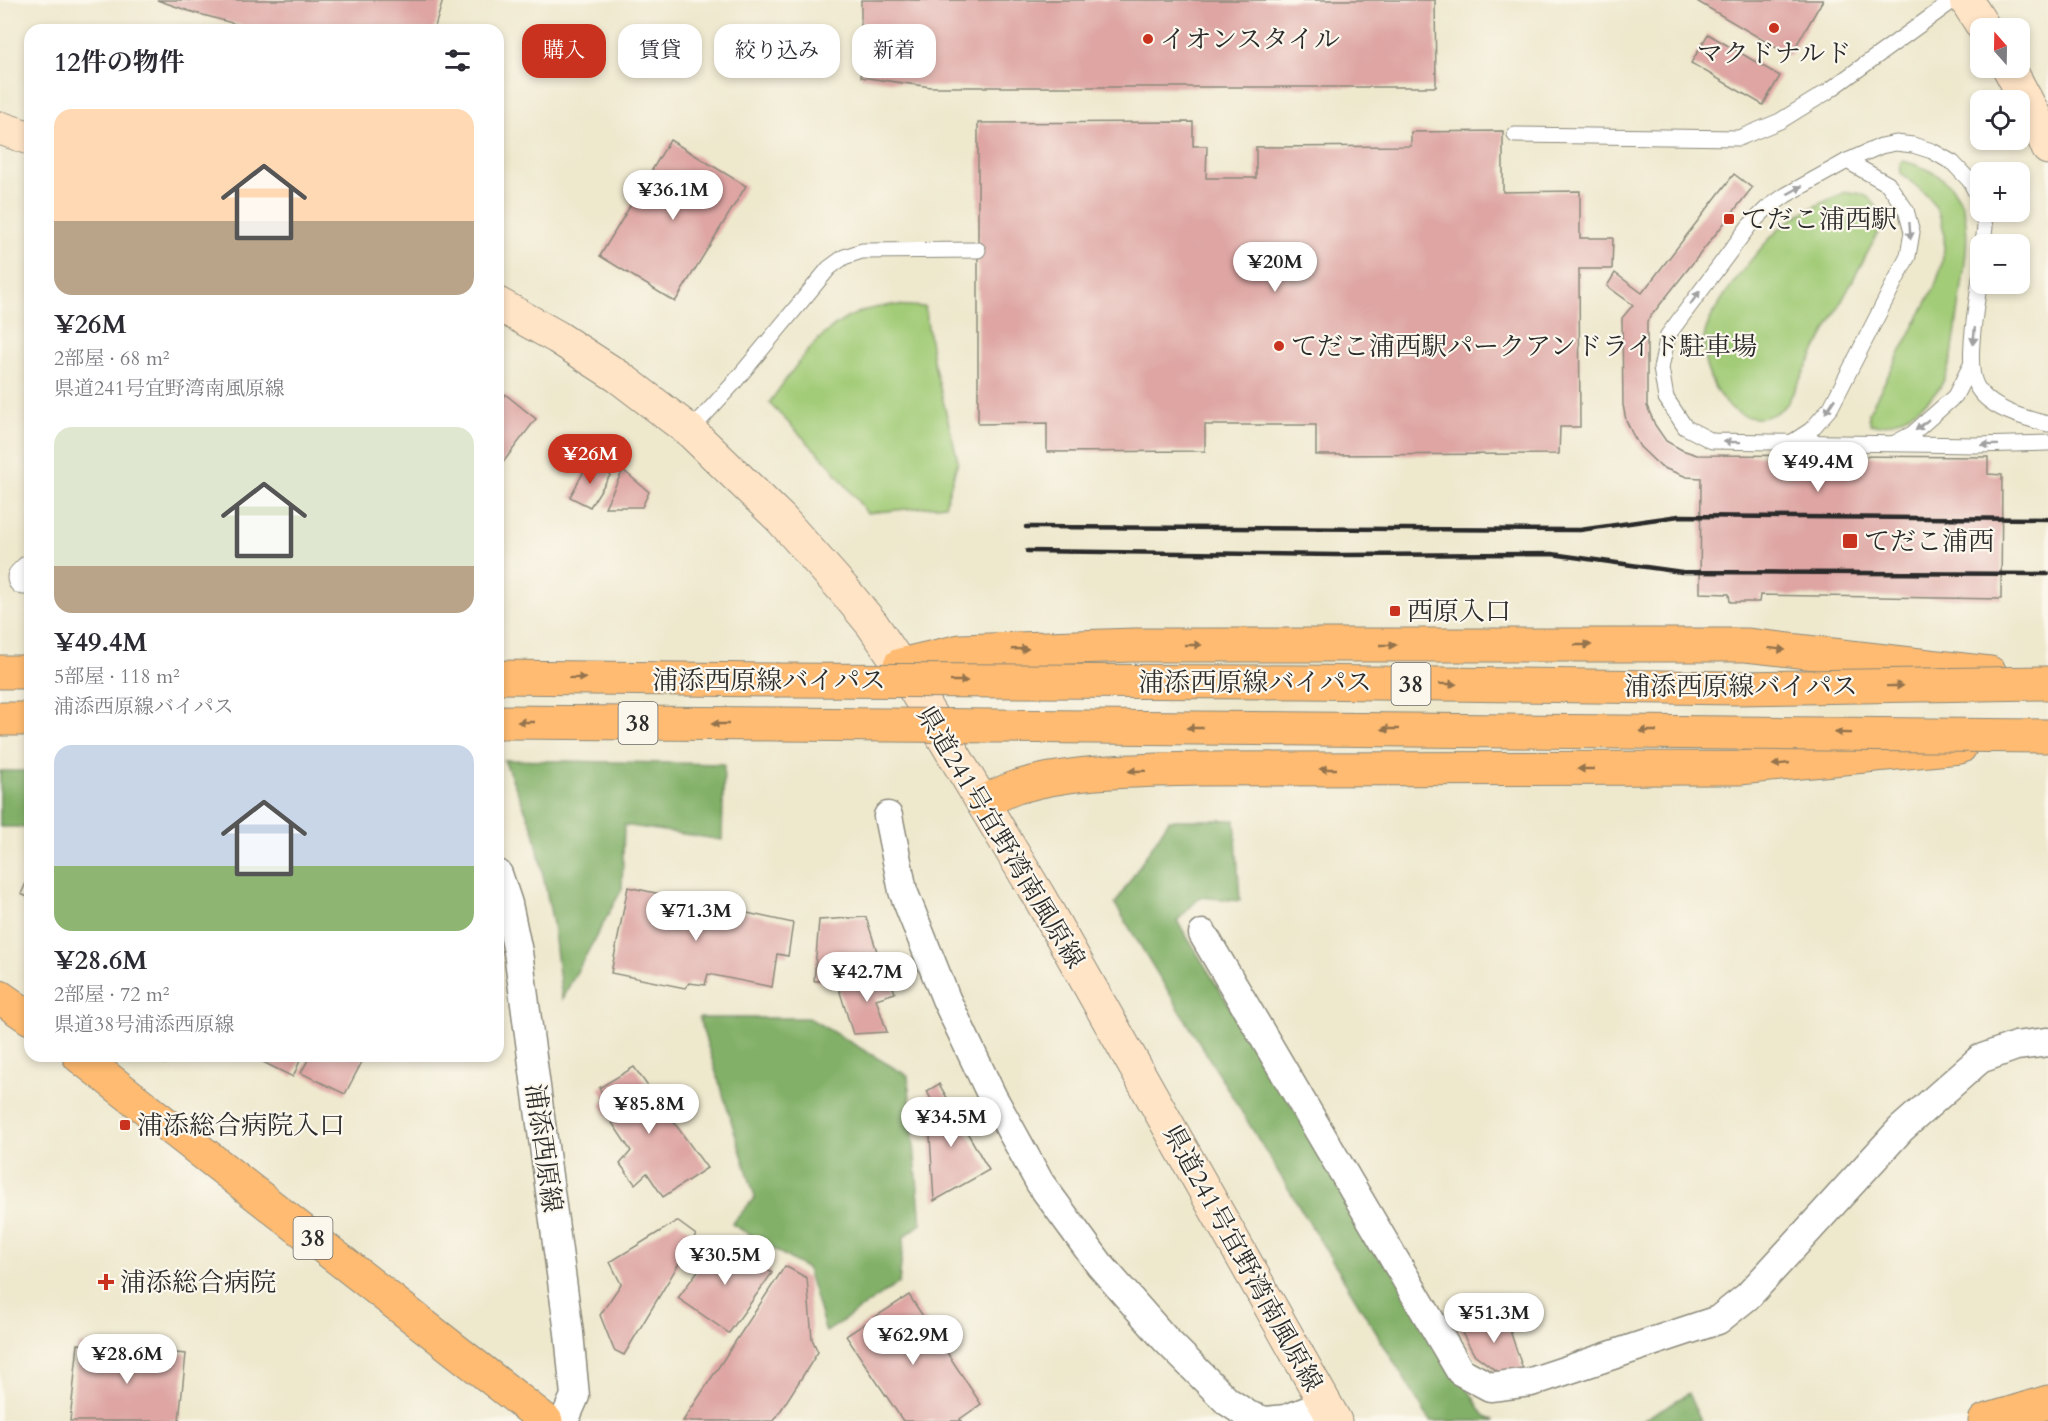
<!DOCTYPE html>
<html lang="ja">
<head>
<meta charset="utf-8">
<style>
  body { margin:0; font-family:Cardo,"Noto Serif JP",serif; background:#f7f7f7; color:#2b2b33; height:100vh; display:flex; flex-direction:column; font-size:22px; white-space:nowrap }
  * { box-sizing:border-box; margin:0 }
  p { font-size:20px; color:#7c7c81 }
  .icon { flex:none; width:33px; height:33px; fill:none; stroke:currentColor; stroke-width:2; stroke-linecap:round; stroke-linejoin:round }
  .map { position:relative; flex:1; overflow:hidden }
  .drawer { position:absolute; left:24px; top:24px; width:480px; height:1038px; display:flex; flex-direction:column; background:#fff; border-radius:18px; box-shadow:0 3px 9px #0003 }
  .drawer>* { flex:none }
  .guide { position:absolute; left:522px; top:24px; width:570px; height:54px; display:flex; gap:12px }
  .needle { width:39px; rotate:340deg }
  .tools { position:absolute; left:1970px; top:18px; display:grid; gap:12px }
  .tools a { display:grid; place-items:center; width:60px; height:60px; border-radius:12px; background:#fff; box-shadow:0 3px 9px #0003; font-size:30px }
  .price { position:absolute; translate:-50% -51px; padding:0 14px; border-radius:21px; background:#fff; color:#222; font-size:20px; line-height:39px; filter:drop-shadow(0 2px 3px #0008) }
  .price::after { content:''; position:absolute; left:50%; top:36px; width:18px; height:14px; margin-left:-9px; background:inherit; clip-path:polygon(0 0,100% 0,50% 100%) }
  .price.selected { background:#c8321e; color:#fff }
  ul { padding:0; list-style:none }
  li { display:grid; align-content:center; gap:12px; height:318px; padding:0 30px }
  li span { display:grid; place-items:center; height:186px; border-radius:18px; color:#555 }
  li>.icon { margin-inline-start:auto }
  span .icon { width:108px; height:108px; fill:#fffc; stroke-width:1 }
  li b { font-size:26px }
  h2 { display:flex; justify-content:space-between; align-items:center; height:72px; padding:0 30px; font-size:26px }
  .chip { padding:0 21px; border-radius:18px; background:#fff; box-shadow:0 3px 9px #0003; font-size:21px; line-height:54px }
  .chip.selected { background:#c8321e; color:#fff }
  .map>svg:first-child { display:block }
  .green { fill:#a3cc78; stroke:#677c52; stroke-width:1.5 }
  .forest { fill:#82b068; stroke:#566e4a; stroke-width:1.5 }
  .building { fill:#dea5a3 }
  .lines { fill:none; stroke-linecap:round; stroke-linejoin:round }
  .service-casing { stroke:#8c8a7c; stroke-width:17 }
  .minor-casing { stroke:#8c8a7c; stroke-width:31 }
  .tertiary-casing { stroke:#8c8a7c; stroke-width:35 }
  .secondary-casing { stroke:#8c8a7c; stroke-width:35 }
  .primary-casing { stroke:#8c8a7c; stroke-width:35 }
  .service { stroke:#fff; stroke-width:15 }
  .minor { stroke:#fff; stroke-width:28 }
  .tertiary { stroke:#fff; stroke-width:33 }
  .secondary { stroke:#ffe4c6; stroke-width:33 }
  .primary { stroke:#febb71; stroke-width:33 }
  .rail { stroke:#2b2b2b; stroke-width:4.5 }
  .primary-bridge-casing { stroke:#8c8a7c; stroke-width:35; stroke-linecap:butt }
  .primary-bridge { stroke:#febb71; stroke-width:33 }
  .oneway { fill:#a0a0a0 }
  .oneway2 { fill:#94734e }
  .poi-dot { fill:#c8321e; stroke:#fbf7ec; stroke-width:2 }
  .labels { text-anchor:middle; stroke-width:4.5; stroke-linejoin:round; paint-order:stroke }
  .shield { fill:#fbf7ec; stroke:#696865; stroke-width:1.5 }
  .shield-label { font-size:24px; font-weight:bold; fill:#2b2b2b }
  .poi-label { font-size:26px; fill:#2b2b2b; stroke:#fbf7ec; text-anchor:start }
  .street-label { font-size:26px; fill:#2b2b2b; stroke:#fbf7ec }
</style>
</head>
<body>
<div class="map">
<svg width="2048" height="1421" viewBox="0 0 2048 1421">
  <rect width="100%" height="100%" fill="#fbf7ec"/>
  <filter id="ink" filterUnits="userSpaceOnUse"><feTurbulence type="fractalNoise" baseFrequency=".0167" numOctaves="2"/><feDisplacementMap in="SourceGraphic" scale="12" xChannelSelector="R" yChannelSelector="G"/><feConvolveMatrix kernelMatrix="1 2 1 2 8 2 1 2 1" color-interpolation-filters="sRGB"/></filter>
  <filter id="wash" filterUnits="userSpaceOnUse"><feTurbulence type="fractalNoise" baseFrequency=".008" numOctaves="4" result="noise"/><feDisplacementMap in="SourceGraphic" scale="24" xChannelSelector="R" yChannelSelector="G"/><feGaussianBlur stdDeviation="1.35" result="paint"/><feColorMatrix in="noise" values="0 0 0 0 0 0 0 0 0 0 0 0 0 0 0 0 0 1.4 0 .05"/><feComposite in="paint" operator="in"/></filter>
  <g filter="url(#wash)">
    <rect width="100%" height="100%" fill="#eee8cd"/>
    <g class="green">
      <path d="M1903,161C1972,179 1971,219 1963,279C1959,305 1956,330 1952,356C1949,367 1946,378 1940,387C1928,404 1892,430 1871,424L1869,418V412L1934,288C1946,259 1951,224 1929,198C1921,189 1910,182 1901,173L1900,163Z"/>
      <path d="M1846,192C1872,192 1884,207 1878,233L1787,404C1742,448 1695,379 1705,333C1712,305 1765,239 1789,221C1806,209 1826,201 1846,192Z"/>
      <path d="M892,305L925,307L933,360L958,461L945,505L867,513L829,464L769,403C794,369 818,328 860,312C870,308 882,307 892,305Z"/>
    </g>
    <g class="forest">
      <polygon points="504,760 724,764 722,840 624,825 622,889 562,999 553,924 534,831"/>
      <rect x="0" y="771" width="30" height="56"/>
      <polygon points="1169,820 1235,820 1240,901 1200,897 1177,921 1484,1415 1495,1421 1430,1421 1115,904"/>
      <polygon points="699,1018 809,1018 908,1076 921,1224 904,1237 899,1283 826,1332 807,1269 732,1224 755,1197"/>
      <polygon points="1689,1393 1701,1421 1641,1421"/>
    </g>
    <g id="blocks">
      <g class="building">
        <polygon points="157,0 443,0 434,30 257,30 189,11"/>
        <polygon points="861,0 1435,0 1436,87 931,87 861,77"/>
        <polygon points="1695,0 1823,0 1790,56"/>
        <polygon points="1708,34 1780,76 1763,105 1691,63"/>
        <polygon points="1193,122 1193,146 1207,146 1206,178 1256,178 1256,147 1411,146 1411,132 1503,131 1503,192 1580,191 1580,238 1613,238 1612,269 1579,269 1580,427 1560,427 1559,454 1316,455 1316,425 1205,425 1205,451 1047,452 1047,423 978,424 978,123"/>
        <polygon points="670,140 746,186 675,302 600,256"/>
        <polygon points="1734,174 1752,188 1647,321 1647,406 1655,425 1666,441 1682,450 1697,455 1988,457 1988,474 2002,475 2001,599 1760,595 1759,602 1730,602 1729,594 1700,593 1701,478 1687,477 1661,467 1640,447 1632,433 1626,420 1623,405 1622,318 1633,305 1607,286 1615,273 1642,293"/>
        <polygon points="505,394 536,419 498,469 498,404"/>
        <polygon points="589,462 611,474 590,507 570,497"/>
        <polygon points="623,470 649,492 642,507 605,507"/>
        <polygon points="30,874 30,898 21,894"/>
        <polygon points="628,887 793,923 788,956 777,954 772,987 708,974 705,985 689,983 685,988 611,973"/>
        <polygon points="866,917 881,964 838,981 814,981 819,920"/>
        <polygon points="887,969 895,993 876,999 887,1032 853,1034 839,989"/>
        <polygon points="160,1056 177,1056 165,1064"/>
        <polygon points="251,1056 302,1056 293,1077"/>
        <polygon points="310,1056 365,1056 345,1094 301,1073"/>
        <polygon points="634,1067 707,1168 663,1197 647,1173 635,1184 620,1164 631,1151 600,1105 606,1100 599,1088"/>
        <polygon points="939,1084 989,1170 934,1201 929,1120 938,1114 927,1091"/>
        <polygon points="677,1221 696,1235 624,1355 614,1350 600,1315 621,1284 610,1262"/>
        <polygon points="721,1239 772,1273 729,1333 678,1298"/>
        <polygon points="785,1266 807,1278 812,1339 818,1352 774,1421 683,1421"/>
        <polygon points="909,1295 981,1404 960,1419 961,1421 903,1421 846,1336"/>
        <polygon points="1503,1310 1526,1378 1503,1376 1474,1354 1458,1326"/>
        <polygon points="78,1344 186,1354 179,1421 70,1421"/>
      </g>
    </g>
  </g>
  <g filter="url(#ink)">
    <use href="#blocks" fill-opacity="0" stroke="#8c8a7c" stroke-width="1.5"/>
    <g class="lines">
      <g class="service-casing">
        <g id="service">
          <polyline points="1515,135 1739,138 1780,121 1827,92 1954,0"/>
          <polyline points="1980,201 1970,181 1953,163 1932,151 1913,145 1896,143 1881,146 1847,161 1786,195 1766,209 1749,226 1668,335 1661,368 1666,398 1685,427 1712,441 1976,445 2048,443"/>
          <polyline points="1982,212 1985,227 1983,244"/>
          <path d="M1980,278C1977,303 1965,364 1976,385C1988,409 2024,418 2048,424"/>
          <polyline points="690,431 732,385 829,268 844,257 862,251 978,250"/>
          <polyline points="1791,443 1811,430 1831,407 1908,256 1912,232 1906,210 1888,184 1847,161"/>
          <polyline points="1895,443 1912,434 1955,396 1971,365"/>
        </g>
      </g>
      <g class="minor-casing">
        <g id="minor">
          <polyline points="888,816 903,891 946,999 992,1096 1040,1183 1100,1265 1165,1339 1227,1401 1248,1415 1265,1421"/>
          <polyline points="498,874 508,904 518,952 569,1333 575,1396 564,1421"/>
          <polyline points="1203,934 1460,1371 1490,1387 1531,1382 1718,1320 1748,1296 1901,1129 1980,1059 2016,1046 2048,1042"/>
          <polyline points="1266,1421 1286,1419 1325,1404"/>
        </g>
      </g>
      <g class="tertiary-casing">
        <polyline id="tertiary" points="24,578 30,572"/>
      </g>
      <g class="secondary-casing">
        <g id="secondary">
          <polyline points="1966,0 1984,28"/>
          <polyline points="2009,68 2034,115 2048,148"/>
          <polyline points="0,128 30,138"/>
          <polyline points="498,304 557,337 619,377 690,431 781,519 844,590 872,624 900,665 1041,900 1335,1421"/>
        </g>
      </g>
      <g class="primary-casing">
        <g id="primary">
          <polyline points="900,665 960,651 1134,645 1746,645 1990,673"/>
          <polyline points="0,672 30,672"/>
          <polyline points="498,677 775,680"/>
          <polyline points="0,719 30,719"/>
          <polyline points="498,722 779,724"/>
          <path d="M983,802C994,797 1005,791 1017,787C1074,770 1136,771 1196,769L1739,768L1960,747"/>
          <polyline points="0,997 30,1018"/>
          <polyline points="79,1056 546,1421"/>
          <polyline points="1985,1421 2048,1402"/>
        </g>
      </g>
      <use href="#service" class="service"/>
      <use href="#minor" class="minor"/>
      <use href="#tertiary" class="tertiary"/>
      <use href="#secondary" class="secondary"/>
      <use href="#primary" class="primary"/>
      <g class="rail">
        <polyline points="1026,527 1580,530 1679,516 2048,519"/>
        <polyline points="1027,551 1337,555 1552,554 1682,572 2048,574"/>
      </g>
      <g class="primary-bridge-casing">
        <g id="primary-bridge">
          <polyline points="775,680 1304,682 1738,688 2048,683"/>
          <polyline points="779,724 2048,736"/>
        </g>
      </g>
      <use href="#primary-bridge" class="primary-bridge"/>
    </g>
    <defs><path id="oneway-solid" d="M-6-.8H1V-3.2L6.5 0L1 3.2V.8H-6Z" transform="scale(1.5)"/></defs>
    <g class="oneway">
      <use href="#oneway-solid" transform="translate(1795 190) rotate(-29)"/>
      <use href="#oneway-solid" transform="translate(1910 231) rotate(86)"/>
      <use href="#oneway-solid" transform="translate(1695 298) rotate(-54)"/>
      <use href="#oneway-solid" transform="translate(1974 336) rotate(96)"/>
      <use href="#oneway-solid" transform="translate(1830 406) rotate(124)"/>
      <use href="#oneway-solid" transform="translate(1922 425) rotate(140)"/>
      <use href="#oneway-solid" transform="translate(1732 442) rotate(-179)"/>
      <use href="#oneway-solid" transform="translate(1990 445) rotate(179)"/>
    </g>
    <g class="oneway2">
      <use href="#oneway-solid" transform="translate(1193 645)"/>
      <use href="#oneway-solid" transform="translate(1388 645)"/>
      <use href="#oneway-solid" transform="translate(1583 645)"/>
      <use href="#oneway-solid" transform="translate(1020 649) rotate(-2)"/>
      <use href="#oneway-solid" transform="translate(1777 649) rotate(7)"/>
      <use href="#oneway-solid" transform="translate(577 678) rotate(1)"/>
      <use href="#oneway-solid" transform="translate(959 681)"/>
      <use href="#oneway-solid" transform="translate(1448 684) rotate(1)"/>
      <use href="#oneway-solid" transform="translate(1895 686) rotate(-1)"/>
      <use href="#oneway-solid" transform="translate(526 722) rotate(-180)"/>
      <use href="#oneway-solid" transform="translate(720 724) rotate(-180)"/>
      <use href="#oneway-solid" transform="translate(1195 728) rotate(-180)"/>
      <use href="#oneway-solid" transform="translate(1390 729) rotate(-180)"/>
      <use href="#oneway-solid" transform="translate(1648 731) rotate(-180)"/>
      <use href="#oneway-solid" transform="translate(1843 733) rotate(-179)"/>
      <use href="#oneway-solid" transform="translate(1781 764) rotate(174)"/>
      <use href="#oneway-solid" transform="translate(1328 769) rotate(180)"/>
      <use href="#oneway-solid" transform="translate(1586 769) rotate(180)"/>
      <use href="#oneway-solid" transform="translate(1137 771) rotate(178)"/>
    </g>
  </g>
  <g class="poi-dot">
    <circle cx="1774" cy="28" r="6"/>
    <circle cx="1148" cy="39" r="6"/>
    <rect x="1723" y="213" width="12" height="12" rx="3"/>
    <circle cx="1279" cy="346" r="6"/>
    <rect x="1842" y="533" width="16" height="16" rx="3"/>
    <rect x="1389" y="605" width="12" height="12" rx="3"/>
    <rect x="119" y="1119" width="12" height="12" rx="3"/>
    <path d="M103 1273h6v6h6v6h-6v6h-6v-6h-6v-6h6z"/>
  </g>
  <g class="labels">
    <g class="shield">
      <rect x="1391.5" y="663" width="39" height="42" rx="4.5"/>
      <rect x="618.5" y="702" width="39" height="42" rx="4.5"/>
      <rect x="293.5" y="1217" width="39" height="42" rx="4.5"/>
    </g>
    <g class="shield-label">
      <text x="1411" y="692">38</text>
      <text x="638" y="731">38</text>
      <text x="313" y="1246">38</text>
    </g>
    <g class="poi-label">
      <text x="1160" y="48">イオンスタイル</text>
      <text x="1774" y="62" text-anchor="middle">マクドナルド</text>
      <text x="1741" y="228">てだこ浦西駅</text>
      <text x="1291" y="355">てだこ浦西駅パークアンドライド駐車場</text>
      <text x="1864" y="550">てだこ浦西</text>
      <text x="1407" y="620">西原入口</text>
      <text x="137" y="1134">浦添総合病院入口</text>
      <text x="120" y="1291">浦添総合病院</text>
    </g>
    <g class="street-label">
      <text x="769" y="689">浦添西原線バイパス</text>
      <text x="1255" y="691">浦添西原線バイパス</text>
      <text x="1741" y="695">浦添西原線バイパス</text>
      <text transform="translate(1001 837) rotate(59)" y="9">県道241号宜野湾南風原線</text>
      <text transform="translate(544 1148) rotate(82)" y="9">浦添西原線</text>
      <text transform="translate(1243 1258) rotate(61)" y="9">県道241号宜野湾南風原線</text>
    </g>
  </g>
</svg>
<div class="tools">
<a><svg class="needle" viewBox="-14 -14 28 28"><path d="M0-13l5 13h-10z" fill="#e53935"/><path d="M0 13l5-13h-10z" fill="#7c7c81"/></svg></a>
<a><svg class="icon" aria-label="locate" viewBox="0 0 24 24"><circle cx="12" cy="12" r="6"/><path d="M12 2v4M12 18v4M2 12h4M18 12h4"/></svg></a>
<a>+</a>
<a>−</a>
</div>
<b class="price" style="left:673px;top:221px">¥36.1M</b>
<b class="price" style="left:1275px;top:293px">¥20M</b>
<b class="price selected" style="left:590px;top:485px">¥26M</b>
<b class="price" style="left:1818px;top:493px">¥49.4M</b>
<b class="price" style="left:696px;top:942px">¥71.3M</b>
<b class="price" style="left:867px;top:1003px">¥42.7M</b>
<b class="price" style="left:649px;top:1135px">¥85.8M</b>
<b class="price" style="left:951px;top:1148px">¥34.5M</b>
<b class="price" style="left:725px;top:1286px">¥30.5M</b>
<b class="price" style="left:1494px;top:1344px">¥51.3M</b>
<b class="price" style="left:913px;top:1366px">¥62.9M</b>
<b class="price" style="left:127px;top:1385px">¥28.6M</b>
<div class="guide">
<a class="chip selected">購入</a>
<a class="chip">賃貸</a>
<a class="chip">絞り込み</a>
<a class="chip">新着</a>
</div>
<section class="drawer">
<h2>12件の物件<svg class="icon" aria-label="filters" viewBox="0 0 24 24"><path d="M4 7h16M4 17h16"/><circle cx="9" cy="7" r="2"/><circle cx="15" cy="17" r="2"/></svg></h2>
<ul>
<li><span style="background:linear-gradient(#ffd9b3 60%,#b9a48a 0)"><svg class="icon" aria-label="home" viewBox="0 0 24 24"><path d="M3 11l9-7 9 7M6 9v11h12V9"/></svg></span><div><b>¥26M</b><p>2部屋 · 68 m²</p><p>県道241号宜野湾南風原線</p></div></li>
<li><span style="background:linear-gradient(#dfe7d0 75%,#b9a48a 0)"><svg class="icon" aria-label="home" viewBox="0 0 24 24"><path d="M3 11l9-7 9 7M6 9v11h12V9"/></svg></span><div><b>¥49.4M</b><p>5部屋 · 118 m²</p><p>浦添西原線バイパス</p></div></li>
<li><span style="background:linear-gradient(#c9d6e8 65%,#8fb573 0)"><svg class="icon" aria-label="home" viewBox="0 0 24 24"><path d="M3 11l9-7 9 7M6 9v11h12V9"/></svg></span><div><b>¥28.6M</b><p>2部屋 · 72 m²</p><p>県道38号浦添西原線</p></div></li>
</ul>
</section>
</div>
</body>
</html>
